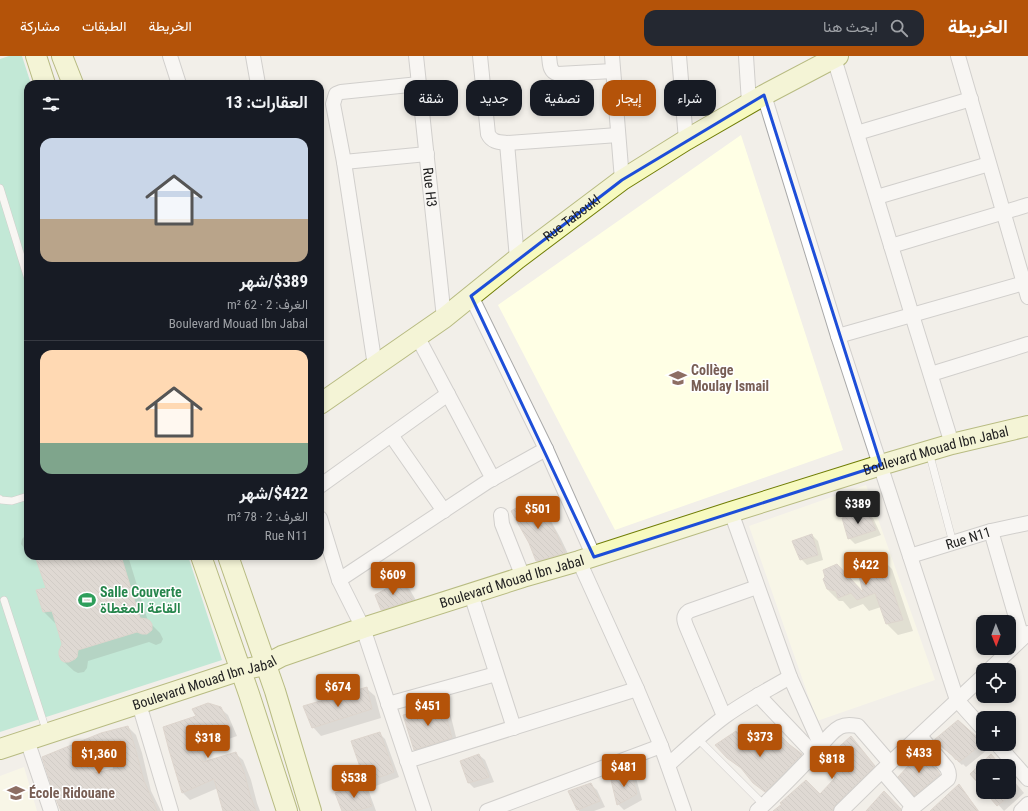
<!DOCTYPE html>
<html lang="ar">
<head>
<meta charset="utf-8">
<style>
  body { margin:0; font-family:"Roboto Condensed",Vazirmatn,sans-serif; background:#242831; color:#f1f3f6; direction:rtl; height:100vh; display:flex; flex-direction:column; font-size:15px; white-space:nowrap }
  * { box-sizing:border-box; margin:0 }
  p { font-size:13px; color:#9ea1a6 }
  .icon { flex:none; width:22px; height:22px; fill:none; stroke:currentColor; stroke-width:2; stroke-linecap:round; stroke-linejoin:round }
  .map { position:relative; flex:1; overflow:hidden; direction:ltr }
  .drawer { position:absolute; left:24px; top:24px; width:300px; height:480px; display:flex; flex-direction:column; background:#171b24; border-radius:12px; box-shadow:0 2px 6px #0003; direction:rtl }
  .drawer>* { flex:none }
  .banner { position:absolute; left:336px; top:24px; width:380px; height:36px; direction:rtl; display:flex; gap:8px }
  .needle { width:26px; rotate:179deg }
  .fabs { position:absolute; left:976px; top:559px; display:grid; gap:8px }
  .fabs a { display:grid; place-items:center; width:40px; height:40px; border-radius:8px; background:#171b24; box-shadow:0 2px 6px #0003; font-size:20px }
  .price { position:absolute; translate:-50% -34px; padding:0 9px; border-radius:4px; background:#b45309; color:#fff; font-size:13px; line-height:26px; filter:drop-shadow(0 1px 2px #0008) }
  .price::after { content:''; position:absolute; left:50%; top:24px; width:12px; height:9px; margin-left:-6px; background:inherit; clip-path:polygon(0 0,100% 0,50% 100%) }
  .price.selected { background:#222; color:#fff }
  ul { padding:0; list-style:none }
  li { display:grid; align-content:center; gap:8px; height:212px; padding:0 16px }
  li+li { border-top:1px solid #363941 }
  li span { display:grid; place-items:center; height:124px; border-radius:12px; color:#555 }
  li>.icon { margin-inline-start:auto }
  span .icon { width:72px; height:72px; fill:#fffc; stroke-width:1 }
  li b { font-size:17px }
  h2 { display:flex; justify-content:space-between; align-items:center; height:48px; padding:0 16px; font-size:17px }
  .tag { padding:0 14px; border-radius:12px; background:#171b24; box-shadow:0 2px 6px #0003; font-size:14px; line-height:36px }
  .tag.selected { background:#b45309; color:#fff }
  header { display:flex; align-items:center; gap:24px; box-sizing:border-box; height:56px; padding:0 20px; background:#b45309; color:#fff }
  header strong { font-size:19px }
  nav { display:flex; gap:22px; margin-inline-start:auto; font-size:14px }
  .search { width:280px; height:36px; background:#242831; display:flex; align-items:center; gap:10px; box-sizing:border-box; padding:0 14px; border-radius:12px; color:#9ea1a6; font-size:15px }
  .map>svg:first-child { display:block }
  .education { fill:#ffffe5 }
  .pitch { fill:#88e0be }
  .shadow { fill:#0003; fill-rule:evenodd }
  .building { fill:url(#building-back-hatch); stroke:#c4b6ab; fill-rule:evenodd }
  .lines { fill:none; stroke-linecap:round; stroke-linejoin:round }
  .lane-casing { stroke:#a9a9a9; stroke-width:8 }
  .street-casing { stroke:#a9a9a9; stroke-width:16 }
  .secondary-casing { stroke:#707d05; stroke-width:22 }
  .lane { stroke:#fff; stroke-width:7 }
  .street { stroke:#fff; stroke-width:14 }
  .secondary { stroke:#f7fabf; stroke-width:20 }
  .marked { fill:none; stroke:#1d4ed8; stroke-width:3; stroke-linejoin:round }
  .labels { text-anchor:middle; stroke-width:3; stroke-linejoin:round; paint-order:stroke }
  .street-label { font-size:14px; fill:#222; stroke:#fff }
  .education-label { font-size:14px; font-weight:bold; fill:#785e54; stroke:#fff; text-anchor:start }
  .leisure-label { font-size:14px; font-weight:bold; fill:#27864d; stroke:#fff; text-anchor:start }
</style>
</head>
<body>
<header>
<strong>الخريطة</strong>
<div class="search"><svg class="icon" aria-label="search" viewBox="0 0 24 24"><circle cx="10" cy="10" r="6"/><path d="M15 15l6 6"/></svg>ابحث هنا</div>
<nav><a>الخريطة</a><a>الطبقات</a><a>مشاركة</a></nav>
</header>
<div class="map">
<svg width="1028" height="755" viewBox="0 0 1028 755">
  <defs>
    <pattern id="building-back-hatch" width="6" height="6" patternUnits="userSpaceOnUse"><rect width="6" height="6" fill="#c7bfb8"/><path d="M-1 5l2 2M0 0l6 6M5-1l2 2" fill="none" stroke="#aba49e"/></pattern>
  </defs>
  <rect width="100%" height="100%" fill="#f2efe9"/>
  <g class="education">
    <polygon points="741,79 843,394 615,474 498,249"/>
    <polygon points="866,429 935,624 817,665 749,470"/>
    <polygon points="24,711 37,755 0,755 0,720"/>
  </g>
  <polygon class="pitch" points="9,0 22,0 31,28 28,28 28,500 188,500 222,604 0,676 0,3"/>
  <g class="shadow">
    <polygon points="535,442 542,449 561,483 571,504 544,512 537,505 530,487"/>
    <polygon points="867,457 873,462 881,479 855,488 849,482"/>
    <polygon points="26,479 28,479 28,497 21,488 22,483"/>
    <polygon points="812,479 818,485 823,504 807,509 801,503"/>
    <polygon points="31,500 128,500 148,565 160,577 163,583 161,587 156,589 149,586 88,605 87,612 84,616 78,617 74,615 62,604 63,588 57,567 55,567 44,556 37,535 47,533 38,506"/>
    <polygon points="881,502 892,513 913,575 898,579 887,568 881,551 869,555 863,548 850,553 843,545 839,545 827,533 865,539"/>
    <polygon points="401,525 410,534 421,553 391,562 382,554"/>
    <polygon points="366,632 375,640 381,662 321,680 313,671"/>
    <polygon points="443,650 450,657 458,689 422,701 415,693"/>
    <polygon points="220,652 228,659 237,680 203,692 207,705 235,697 243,704 251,724 257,747 260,755 222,755 226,754 218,732 190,744 183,737 170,694"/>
    <path d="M128,671L136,679L142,697L151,735L161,755H62L43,701ZM109,697L115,713L97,718L89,704Z"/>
    <polygon points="379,677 385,683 399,721 368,733 376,755 343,755 336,738 364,728 360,708"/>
    <polygon points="851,682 880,716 840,755 774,755 820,740 836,722"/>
    <polygon points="977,683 987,694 966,711 963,708 962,709 939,688"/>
    <polygon points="790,690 802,699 807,704 771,741 760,732 745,715 734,707 728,701 756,695"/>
    <polygon points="921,698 938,715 945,724 921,744 915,739"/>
    <polygon points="479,699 485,704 494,726 474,732 469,727"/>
    <polygon points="630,717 636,722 642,744 624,754 618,748"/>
    <polygon points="1009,719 1024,737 1004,755 987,736 1009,736"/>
    <polygon points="591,729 597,734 605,751 594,755 579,755 578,753"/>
    <polygon points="959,729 964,735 979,755 931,755"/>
  </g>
  <g class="building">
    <polygon points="535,441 555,475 565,497 536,505 529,487 511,455"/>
    <polygon points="868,455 876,474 848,483 842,462"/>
    <polygon points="812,478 818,499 800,504 792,485"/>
    <polygon points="35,500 121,500 140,562 147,563 150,565 152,568 152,574 147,578 142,578 137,576 78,594 77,601 75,603 69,606 64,606 61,604 59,599 59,595 62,588 52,555 43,556 36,534 46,532"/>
    <polygon points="881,500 903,564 886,568 875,537 857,544 851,537 838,542 836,535 827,533 823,523 825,521 823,514 837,508 863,536 856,508"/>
    <polygon points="401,524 413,544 381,554 375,539"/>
    <polygon points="367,631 372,653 312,672 303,650 334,641"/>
    <polygon points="208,647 221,651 231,673 196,685 203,706 236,696 244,716 250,739 256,755 223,755 214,723 182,737 169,694 163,671 196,660 192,653"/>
    <polygon points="443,649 452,682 414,694 403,659"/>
    <polygon points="958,664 978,682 982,688 959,706 957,703 956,704 952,699 939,689 934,684"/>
    <path d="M128,670L134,688L144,725L151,741L157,755H61L54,738L42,701L101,677ZM104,687L114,713L94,717L82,696Z"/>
    <polygon points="736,675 745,685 756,693 776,675 790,689 802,698 765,736 753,727 741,712 727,702 715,689"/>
    <polygon points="380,676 394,716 363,727 359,708 351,685"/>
    <polygon points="851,680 875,710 835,749 832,755 773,755 782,748 780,747 806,724 820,738 835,722 820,708"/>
    <polygon points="921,696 932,708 940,718 914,740 898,721"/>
    <polygon points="479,698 489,721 468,727 460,705"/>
    <polygon points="991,698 1001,710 983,710 983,733 970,718"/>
    <polygon points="631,715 637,738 617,749 611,724"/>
    <polygon points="363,727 372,750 355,755 342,755 335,737"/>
    <polygon points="591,727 600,745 577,754 568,735"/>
    <polygon points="959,728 978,755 930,755"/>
    <polygon points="884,735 901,753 901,755 866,755"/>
    <polygon points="985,736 1014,736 997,750"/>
  </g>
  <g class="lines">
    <g class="lane-casing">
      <g id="lane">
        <polyline points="0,132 28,223"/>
        <polyline points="929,396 953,487"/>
        <polyline points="0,443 1,444 12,445 28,440"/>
        <polyline points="4,544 47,677"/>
        <polyline points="697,682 764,749"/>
      </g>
    </g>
    <g class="street-casing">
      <g id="street">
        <polyline points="170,0 179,28"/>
        <polyline points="253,0 258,28"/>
        <path id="s1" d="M416,0L444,262"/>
        <path d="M480,0L488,78C492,86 498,86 507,87L618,79"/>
        <path d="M549,0C550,7 549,16 558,18L613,15"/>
        <polyline points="612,0 622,124"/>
        <polyline points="679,0 686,84"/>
        <polyline points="746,0 749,47"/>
        <polyline points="958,0 1028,241"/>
        <polyline points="834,2 912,259 952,388"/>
        <polyline points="764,39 838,280 957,644 983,673"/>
        <polyline points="857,77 971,43"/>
        <polyline points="507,87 517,203"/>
        <polyline points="344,106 427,98"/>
        <polyline points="877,141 989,108"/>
        <polyline points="891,190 1028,149"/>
        <polyline points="471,240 546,393 594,501"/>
        <polyline points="417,280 493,423"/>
        <polyline points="838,280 1024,227"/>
        <polyline points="375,310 344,106 333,48 336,38 341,36 419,28"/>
        <polyline points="931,318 1028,288"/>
        <polyline points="391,379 444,455"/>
        <polyline points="320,430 448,338"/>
        <polyline points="731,456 790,621 821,690"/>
        <polyline points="501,459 502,468 523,521"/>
        <polyline points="320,462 339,524 363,572 424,755"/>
        <polyline points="991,475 1022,582"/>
        <path id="s2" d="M910,500L991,475L1028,467"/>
        <polyline points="579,505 637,633 661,690 684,755"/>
        <polyline points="339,524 487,426 546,393"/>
        <polyline points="471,538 514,672"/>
        <polyline points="989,614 1028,577"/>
        <polyline points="758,639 814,698"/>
        <polyline points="139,648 171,755"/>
        <polyline points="388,648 496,618"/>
        <path d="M724,660L687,572C684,565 682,560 689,555L757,531"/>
        <polyline points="27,684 51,755"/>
        <polyline points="997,688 1028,723"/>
        <polyline points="407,705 637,633"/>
        <path d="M668,709C686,693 704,676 724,661C744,646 768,634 790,621"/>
        <polyline points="882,715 913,751"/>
        <polyline points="487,755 661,690"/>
        <path d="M757,755C777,737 796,717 814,698C821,690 830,676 840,671C846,668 852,669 858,670L890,707"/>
        <polyline points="841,755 890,707 983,620"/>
        <path d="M909,755L948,723C950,719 949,716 947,712L920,680"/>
        <polyline points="1021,755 1028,748"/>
      </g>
    </g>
    <g class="secondary-casing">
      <g id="secondary">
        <polyline points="36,0 45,28"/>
        <polyline points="62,0 73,28"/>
        <path id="s3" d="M320,348L444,262L517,203L622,124L686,84L764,39L838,0"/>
        <polyline points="201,500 249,638 287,755"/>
        <polyline points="228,500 275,635 311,755"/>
        <path id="s4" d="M0,693L241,614L265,609L282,600L363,572L523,521L579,505L731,456L881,409L952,388L1028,370"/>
      </g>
    </g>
    <use href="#lane" class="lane"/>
    <use href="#street" class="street"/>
    <use href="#secondary" class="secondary"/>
  </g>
  <path d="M0 0H1028V755H0ZM764,39L881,409L594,501L471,240L622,124Z" fill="#f2efe9" fill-opacity=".55" fill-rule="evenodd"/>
  <path class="marked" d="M764,39L881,409L594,501L471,240L622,124Z"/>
  <defs>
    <g id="school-bare" transform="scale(1.38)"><path d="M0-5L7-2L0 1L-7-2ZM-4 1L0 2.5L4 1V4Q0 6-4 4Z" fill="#8d6e63" stroke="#fff" stroke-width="2.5" paint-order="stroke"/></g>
    <g id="stadium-bare" transform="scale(1.38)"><path d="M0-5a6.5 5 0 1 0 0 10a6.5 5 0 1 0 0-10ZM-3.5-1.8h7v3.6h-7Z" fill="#2e9e5b" stroke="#fff" stroke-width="2.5" paint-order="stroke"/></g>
  </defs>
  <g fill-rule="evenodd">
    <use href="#school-bare" x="678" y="322"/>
    <use href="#stadium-bare" x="87" y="544"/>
    <use href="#school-bare" x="16" y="737"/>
  </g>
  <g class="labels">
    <g class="street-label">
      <text dy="5" stroke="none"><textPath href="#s1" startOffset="132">Rue H3</textPath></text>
      <text dy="5" stroke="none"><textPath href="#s3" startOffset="313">Rue Taboukl</textPath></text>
      <text dy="5" stroke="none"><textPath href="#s4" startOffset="983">Boulevard Mouad Ibn Jabal</textPath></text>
      <text dy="5" stroke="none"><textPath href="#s2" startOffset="61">Rue N11</textPath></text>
      <text dy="5" stroke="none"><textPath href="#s4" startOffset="539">Boulevard Mouad Ibn Jabal</textPath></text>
      <text dy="5" stroke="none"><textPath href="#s4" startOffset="215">Boulevard Mouad Ibn Jabal</textPath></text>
    </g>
    <g class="education-label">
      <text x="691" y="319">Collège<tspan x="691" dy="16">Moulay Ismail</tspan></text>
      <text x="29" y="742">École Ridouane</text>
    </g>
    <g class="leisure-label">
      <text x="100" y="541">Salle Couverte<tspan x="100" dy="16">القاعة المغطاة</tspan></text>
    </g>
  </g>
</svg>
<div class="fabs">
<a><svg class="needle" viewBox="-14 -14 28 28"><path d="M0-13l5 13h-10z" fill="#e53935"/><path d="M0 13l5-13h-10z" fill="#9ea1a6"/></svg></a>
<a><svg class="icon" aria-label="locate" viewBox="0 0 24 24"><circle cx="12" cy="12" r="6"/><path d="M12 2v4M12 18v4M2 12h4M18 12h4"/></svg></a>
<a>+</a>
<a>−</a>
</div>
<b class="price selected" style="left:858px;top:469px">$389</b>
<b class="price" style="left:538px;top:474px">$501</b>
<b class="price" style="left:866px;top:530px">$422</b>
<b class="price" style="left:393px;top:540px">$609</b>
<b class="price" style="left:338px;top:652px">$674</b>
<b class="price" style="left:428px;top:671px">$451</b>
<b class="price" style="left:760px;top:702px">$373</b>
<b class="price" style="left:208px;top:703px">$318</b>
<b class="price" style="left:919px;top:718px">$433</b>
<b class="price" style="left:99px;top:719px">$1,360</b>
<b class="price" style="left:832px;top:724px">$818</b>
<b class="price" style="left:624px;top:732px">$481</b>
<b class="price" style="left:354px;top:743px">$538</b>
<div class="banner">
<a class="tag">شراء</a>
<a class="tag selected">إيجار</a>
<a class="tag">تصفية</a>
<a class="tag">جديد</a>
<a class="tag">شقة</a>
</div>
<section class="drawer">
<h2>العقارات: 13<svg class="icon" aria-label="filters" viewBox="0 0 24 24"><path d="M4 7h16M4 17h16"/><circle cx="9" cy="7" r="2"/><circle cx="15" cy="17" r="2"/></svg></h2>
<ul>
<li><span style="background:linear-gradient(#c9d6e8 65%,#b9a48a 0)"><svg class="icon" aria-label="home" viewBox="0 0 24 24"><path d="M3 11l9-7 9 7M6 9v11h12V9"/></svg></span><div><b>$389/شهر</b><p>الغرف: 2 · 62 m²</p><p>Boulevard Mouad Ibn Jabal</p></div></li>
<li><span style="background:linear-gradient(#ffd9b3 75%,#7fa58c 0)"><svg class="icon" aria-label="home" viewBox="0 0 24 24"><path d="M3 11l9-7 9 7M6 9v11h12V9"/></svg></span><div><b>$422/شهر</b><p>الغرف: 2 · 78 m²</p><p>Rue N11</p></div></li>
</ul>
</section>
</div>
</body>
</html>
